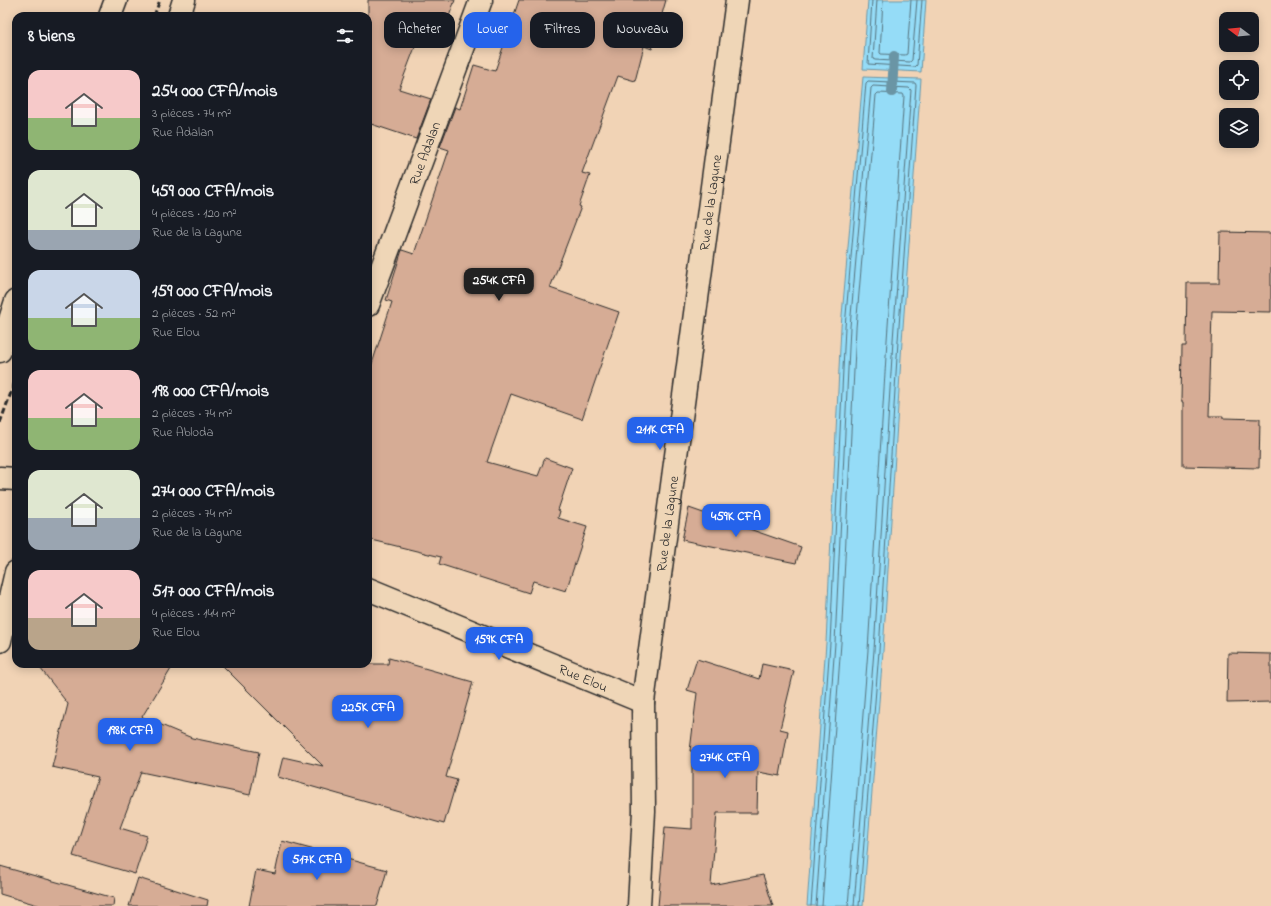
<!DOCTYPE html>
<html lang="fr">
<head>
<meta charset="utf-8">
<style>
  body { margin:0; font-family:"Indie Flower",sans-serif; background:#20242c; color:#f1f3f6; height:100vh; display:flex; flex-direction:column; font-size:15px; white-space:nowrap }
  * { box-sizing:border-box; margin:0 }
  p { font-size:13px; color:#9ea1a6 }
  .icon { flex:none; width:22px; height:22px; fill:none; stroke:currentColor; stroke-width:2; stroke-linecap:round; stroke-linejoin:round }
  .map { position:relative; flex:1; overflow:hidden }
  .panel { position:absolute; left:12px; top:12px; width:360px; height:656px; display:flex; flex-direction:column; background:#171b24; border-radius:12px; box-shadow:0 2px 10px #0003 }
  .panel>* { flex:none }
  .hud { position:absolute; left:384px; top:12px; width:380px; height:36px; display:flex; gap:8px }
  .needle { width:26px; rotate:286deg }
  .tools { position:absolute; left:1219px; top:12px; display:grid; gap:8px }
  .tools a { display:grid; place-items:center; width:40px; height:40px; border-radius:8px; background:#171b24; box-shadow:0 2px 10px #0003; font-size:20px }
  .price { position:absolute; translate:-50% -34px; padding:0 9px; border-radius:8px; background:#2563eb; color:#fff; font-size:13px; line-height:26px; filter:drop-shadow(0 1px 2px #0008) }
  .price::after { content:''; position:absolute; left:50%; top:24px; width:12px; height:9px; margin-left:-6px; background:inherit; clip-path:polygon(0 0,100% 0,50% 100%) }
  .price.current { background:#222; color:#fff }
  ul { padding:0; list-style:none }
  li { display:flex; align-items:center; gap:12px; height:100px; padding:0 16px }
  li span { display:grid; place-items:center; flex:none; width:112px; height:80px; border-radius:12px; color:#555 }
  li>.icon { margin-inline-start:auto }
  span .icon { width:48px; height:48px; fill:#fffc; stroke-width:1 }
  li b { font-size:17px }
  h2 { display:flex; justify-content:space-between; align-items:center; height:48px; padding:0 16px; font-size:17px }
  .pill { padding:0 14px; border-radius:12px; background:#171b24; box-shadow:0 2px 10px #0003; font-size:14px; line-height:36px }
  .pill.current { background:#2563eb; color:#fff }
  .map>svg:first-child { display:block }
  .water { fill:#95dcf7; stroke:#6b95a5 }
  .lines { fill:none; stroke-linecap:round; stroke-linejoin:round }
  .shore { stroke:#55727d; stroke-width:1 }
  .stream { stroke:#6b95a5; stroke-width:10 }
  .building { fill:#d6ac95; stroke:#2b2b2b }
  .minor-casing { stroke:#2b2b2b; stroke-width:25 }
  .minor { stroke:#efd6b7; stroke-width:22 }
  .rail { stroke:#2b2b2b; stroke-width:3; stroke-dasharray:6 3; stroke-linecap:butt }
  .labels { text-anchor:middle; stroke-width:3; stroke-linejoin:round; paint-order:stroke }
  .street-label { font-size:14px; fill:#2b2b2b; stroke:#efd6b7 }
</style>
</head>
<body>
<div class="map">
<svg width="1271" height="906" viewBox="0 0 1271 906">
  <rect width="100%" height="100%" fill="#f1d3b5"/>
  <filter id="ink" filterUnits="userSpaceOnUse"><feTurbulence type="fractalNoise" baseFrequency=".025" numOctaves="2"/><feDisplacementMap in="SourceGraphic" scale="8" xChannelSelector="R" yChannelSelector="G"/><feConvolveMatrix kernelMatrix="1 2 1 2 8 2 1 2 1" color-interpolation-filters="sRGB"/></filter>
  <g filter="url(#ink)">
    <g class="water">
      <polygon points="868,0 926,0 921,72 863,69"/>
      <polygon points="863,77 921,79 902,341 883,651 863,906 807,906 826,643 841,327"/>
    </g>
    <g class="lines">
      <g class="shore">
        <polyline points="872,0 868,64 915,67 917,65 922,0"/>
        <polyline points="877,0 873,59 875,60 910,62 912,60 917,0"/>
        <polyline points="883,0 880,53 881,54 905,55 907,54 911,0"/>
        <polyline points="811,906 830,643 845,327 866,83 868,81 915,83 916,85 898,341 879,651 859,906"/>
        <polyline points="816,906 835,643 850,327 871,88 873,86 909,88 911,90 893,340 874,650 854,906"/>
        <polyline points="822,906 841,643 856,328 876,95 878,93 903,94 904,96 887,340 868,650 848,906"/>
      </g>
      <polyline class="stream" points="892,92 894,56"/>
    </g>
    <g class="building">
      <polygon points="368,0 455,0 440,41 420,34 399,89 431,99 416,139 368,123"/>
      <polygon points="519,0 666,0 652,49 644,46 635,81 618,76 582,173 590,175 579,206 581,207 550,288 619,312 582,419 511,394 487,462 538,476 545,458 572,468 558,510 560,511 558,518 587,527 566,591 533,581 529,593 439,564 441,557 368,539 368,376 392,302 386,300 402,250 414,254 449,150 440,147 455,107 460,109 474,65 495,71"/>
      <polygon points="1220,232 1271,233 1271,312 1212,311 1209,416 1223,416 1223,418 1260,419 1259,468 1183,466 1183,402 1181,402 1182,346 1186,346 1187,283 1219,283"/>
      <polygon points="689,508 801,547 796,563 682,540"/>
      <polygon points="1228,653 1271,654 1271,702 1227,703"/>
      <polygon points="389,658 473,682 446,777 457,780 444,824 278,777 283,757 323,766 221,664 388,664"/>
      <polygon points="697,659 759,679 762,664 794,671 780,729 788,731 780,776 758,772 757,813 717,813 711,885 763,875 773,906 658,906 665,827 692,829 692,751 690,751 697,693 687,690"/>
      <polygon points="37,664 174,664 142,717 192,738 259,752 250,795 141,772 120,828 147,836 135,874 73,856 98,777 52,767 68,704"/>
      <polygon points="282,841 387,870 377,906 249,906 256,870 275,874"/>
      <polygon points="0,866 114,898 113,906 41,906 0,894"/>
      <polygon points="138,878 208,900 207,906 129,906"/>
    </g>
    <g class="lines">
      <g class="minor-casing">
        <g id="minor">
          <polyline points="110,16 116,0"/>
          <polyline points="179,16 184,0"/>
          <path id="s1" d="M368,305L481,0"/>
          <polyline points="0,351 16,301"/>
          <polyline points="0,478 16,479"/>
          <path id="s2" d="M368,589L643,702"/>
          <polyline points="0,641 16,572"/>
          <path id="s3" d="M639,906L644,811L643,702L737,0"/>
        </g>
      </g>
      <use href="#minor" class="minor"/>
      <g class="rail">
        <polyline points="154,16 160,0"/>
        <polyline points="0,423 16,379"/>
      </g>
    </g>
  </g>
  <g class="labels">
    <g class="street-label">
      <text dy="5" stroke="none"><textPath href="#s1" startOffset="162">Rue Adalan</textPath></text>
      <text dy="5" stroke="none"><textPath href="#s3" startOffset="708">Rue de la Lagune</textPath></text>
      <text dy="5" stroke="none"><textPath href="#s3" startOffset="384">Rue de la Lagune</textPath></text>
      <text dy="5" stroke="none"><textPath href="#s2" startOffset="233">Rue Elou</textPath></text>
    </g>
  </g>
</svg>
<div class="tools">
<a><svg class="needle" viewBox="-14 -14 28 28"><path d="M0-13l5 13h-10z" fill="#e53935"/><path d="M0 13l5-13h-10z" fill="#9ea1a6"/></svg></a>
<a><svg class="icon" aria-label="locate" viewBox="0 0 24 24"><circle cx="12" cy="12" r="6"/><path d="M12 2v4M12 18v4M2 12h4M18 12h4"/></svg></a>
<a><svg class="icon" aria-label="layers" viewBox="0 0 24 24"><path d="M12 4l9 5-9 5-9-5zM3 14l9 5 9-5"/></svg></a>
</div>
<b class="price current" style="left:499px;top:302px">254K CFA</b>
<b class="price" style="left:660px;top:451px">211K CFA</b>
<b class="price" style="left:736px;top:538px">459K CFA</b>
<b class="price" style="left:499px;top:661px">159K CFA</b>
<b class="price" style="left:368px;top:729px">225K CFA</b>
<b class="price" style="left:130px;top:752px">198K CFA</b>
<b class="price" style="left:725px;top:779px">274K CFA</b>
<b class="price" style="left:317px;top:881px">517K CFA</b>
<div class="hud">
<a class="pill">Acheter</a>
<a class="pill current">Louer</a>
<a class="pill">Filtres</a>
<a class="pill">Nouveau</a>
</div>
<section class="panel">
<h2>8 biens<svg class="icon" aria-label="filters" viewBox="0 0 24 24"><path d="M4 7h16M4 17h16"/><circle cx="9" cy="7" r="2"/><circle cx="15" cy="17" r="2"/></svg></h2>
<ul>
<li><span style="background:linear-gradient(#f6c9c9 60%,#8fb573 0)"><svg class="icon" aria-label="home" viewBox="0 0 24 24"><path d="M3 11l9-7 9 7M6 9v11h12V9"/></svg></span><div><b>254 000 CFA/mois</b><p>3 pièces · 74 m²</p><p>Rue Adalan</p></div></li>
<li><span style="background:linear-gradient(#dfe7d0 75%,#9aa5b1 0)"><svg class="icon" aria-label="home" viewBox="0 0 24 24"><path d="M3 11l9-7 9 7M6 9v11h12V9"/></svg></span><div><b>459 000 CFA/mois</b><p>4 pièces · 120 m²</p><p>Rue de la Lagune</p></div></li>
<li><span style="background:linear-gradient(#c9d6e8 60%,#8fb573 0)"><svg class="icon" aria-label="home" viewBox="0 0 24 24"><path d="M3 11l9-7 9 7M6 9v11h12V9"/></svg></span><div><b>159 000 CFA/mois</b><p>2 pièces · 52 m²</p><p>Rue Elou</p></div></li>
<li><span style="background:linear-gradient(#f6c9c9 60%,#8fb573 0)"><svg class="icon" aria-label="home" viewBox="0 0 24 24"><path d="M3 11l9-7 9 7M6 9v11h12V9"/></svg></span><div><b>198 000 CFA/mois</b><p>2 pièces · 74 m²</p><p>Rue Abloda</p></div></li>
<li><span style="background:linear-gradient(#dfe7d0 60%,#9aa5b1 0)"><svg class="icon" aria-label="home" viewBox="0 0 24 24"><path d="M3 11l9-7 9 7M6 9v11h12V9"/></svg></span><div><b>274 000 CFA/mois</b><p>2 pièces · 74 m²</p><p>Rue de la Lagune</p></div></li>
<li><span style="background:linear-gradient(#f6c9c9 60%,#b9a48a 0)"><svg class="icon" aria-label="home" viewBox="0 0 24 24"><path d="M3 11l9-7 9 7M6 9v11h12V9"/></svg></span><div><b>517 000 CFA/mois</b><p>4 pièces · 144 m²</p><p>Rue Elou</p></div></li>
</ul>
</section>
</div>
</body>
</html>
